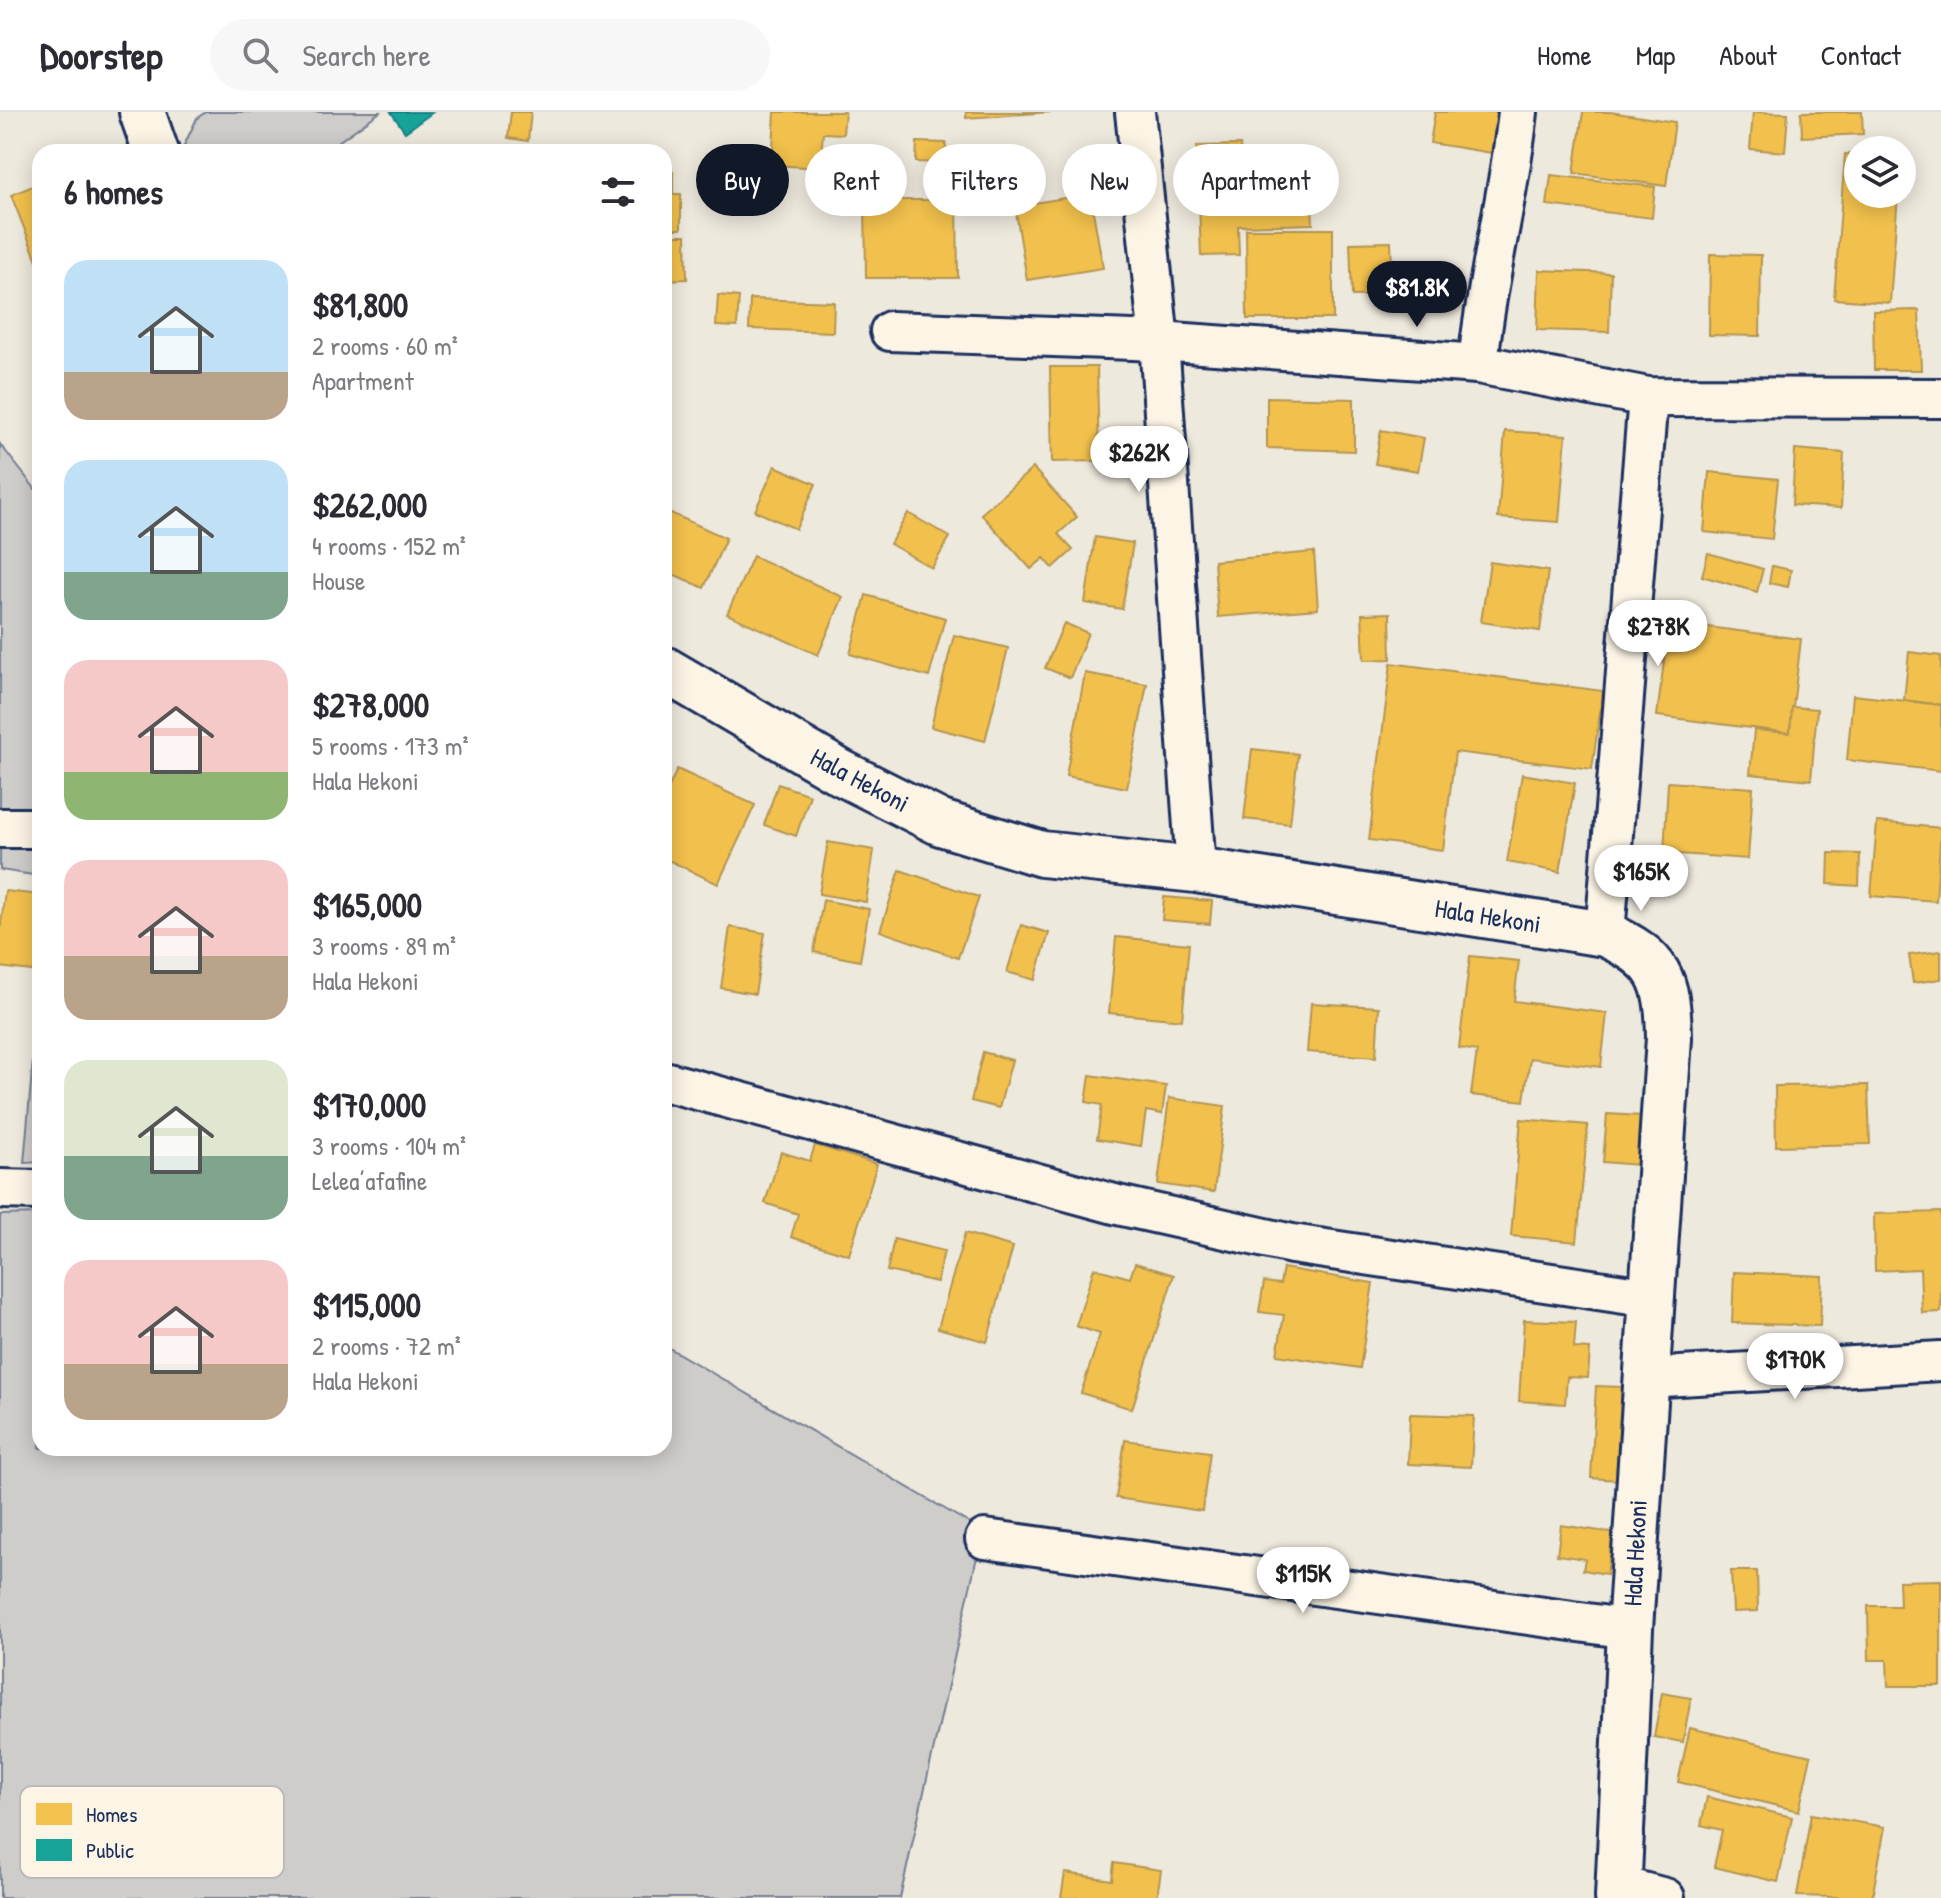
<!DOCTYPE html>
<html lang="en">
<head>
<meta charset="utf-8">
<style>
  body { margin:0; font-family:"Patrick Hand",sans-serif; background:#f7f7f7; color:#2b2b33; height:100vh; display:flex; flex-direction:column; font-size:30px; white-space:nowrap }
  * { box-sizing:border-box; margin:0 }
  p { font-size:26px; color:#7c7c81 }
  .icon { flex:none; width:44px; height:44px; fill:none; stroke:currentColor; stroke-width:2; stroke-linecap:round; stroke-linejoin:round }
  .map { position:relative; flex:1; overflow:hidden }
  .sheet { position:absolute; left:32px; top:32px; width:640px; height:1312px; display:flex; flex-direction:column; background:#fff; border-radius:24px; box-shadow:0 4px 20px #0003 }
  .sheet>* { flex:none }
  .hud { position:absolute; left:696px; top:32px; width:760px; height:72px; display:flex; gap:16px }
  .controls { position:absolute; left:1844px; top:24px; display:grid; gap:16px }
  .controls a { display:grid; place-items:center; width:72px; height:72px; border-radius:50%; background:#fff; box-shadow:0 4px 20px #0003; font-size:40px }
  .price { position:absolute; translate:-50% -68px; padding:0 18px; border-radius:28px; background:#fff; color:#222; font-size:26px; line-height:52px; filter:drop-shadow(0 2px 4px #0008) }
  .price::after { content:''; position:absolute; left:50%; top:48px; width:24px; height:18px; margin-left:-12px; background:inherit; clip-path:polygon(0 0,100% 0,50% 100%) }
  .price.on { background:#111827; color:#fff }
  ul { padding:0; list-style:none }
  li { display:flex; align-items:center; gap:24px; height:200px; padding:0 32px }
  li span { display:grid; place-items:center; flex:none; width:224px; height:160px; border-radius:24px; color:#555 }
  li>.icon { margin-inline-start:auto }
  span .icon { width:96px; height:96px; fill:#fffc; stroke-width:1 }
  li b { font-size:34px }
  h2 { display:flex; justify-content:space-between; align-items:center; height:96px; padding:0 32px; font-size:34px }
  .pill { padding:0 28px; border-radius:36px; background:#fff; box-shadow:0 4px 20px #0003; font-size:28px; line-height:72px }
  .pill.on { background:#111827; color:#fff }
  header { display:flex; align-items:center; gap:48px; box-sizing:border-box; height:112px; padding:0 40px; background:#fff; border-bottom:2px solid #e1e1e2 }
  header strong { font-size:38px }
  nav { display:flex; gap:44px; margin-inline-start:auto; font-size:28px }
  .search { width:560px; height:72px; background:#f7f7f7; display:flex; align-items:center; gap:20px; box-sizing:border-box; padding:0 28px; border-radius:44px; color:#7c7c81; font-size:30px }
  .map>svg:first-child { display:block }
  .green { fill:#cfcdca; stroke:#757e94; stroke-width:2 }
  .homes { fill:#f2c14e; stroke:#b29553; stroke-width:2 }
  .public { fill:#17a398; stroke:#188087; stroke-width:2 }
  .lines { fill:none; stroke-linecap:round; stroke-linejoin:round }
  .minor-casing { stroke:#1b2f5e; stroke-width:44 }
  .tertiary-casing { stroke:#1b2f5e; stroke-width:50 }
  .minor { stroke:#fcf5e5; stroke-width:38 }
  .tertiary { stroke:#fcf5e5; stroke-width:44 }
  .labels { text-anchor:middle; stroke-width:8; stroke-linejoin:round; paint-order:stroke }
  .street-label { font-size:26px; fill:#1b2f5e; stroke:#fcf5e5 }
  .key { fill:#fcf5e5; stroke:#b8babc; stroke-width:2 }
  .key-label { font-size:22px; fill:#1b2f5e }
</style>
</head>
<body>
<header>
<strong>Doorstep</strong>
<div class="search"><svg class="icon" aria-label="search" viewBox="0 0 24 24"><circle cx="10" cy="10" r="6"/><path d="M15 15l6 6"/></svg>Search here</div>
<nav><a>Home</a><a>Map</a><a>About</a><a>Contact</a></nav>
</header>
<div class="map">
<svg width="1941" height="1786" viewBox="0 0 1941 1786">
  <rect width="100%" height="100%" fill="#eee9dd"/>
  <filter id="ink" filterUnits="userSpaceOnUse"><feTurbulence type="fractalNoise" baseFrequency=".0125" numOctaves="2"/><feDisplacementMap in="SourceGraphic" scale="16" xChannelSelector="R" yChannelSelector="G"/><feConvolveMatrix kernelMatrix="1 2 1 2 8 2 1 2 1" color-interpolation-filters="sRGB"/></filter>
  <g filter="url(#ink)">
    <g class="green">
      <polygon points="206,0 380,0 324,40 181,40 197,6"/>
      <polygon points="0,332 40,383 40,764 0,758"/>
      <polygon points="40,867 40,1050 24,1051"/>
      <polygon points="40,1102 40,1336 664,1336 664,1233 979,1417 979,1436 900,1786 0,1786 0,1103"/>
    </g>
    <g class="homes">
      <polygon points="511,0 531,0 528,29 508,26"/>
      <polygon points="775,0 845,0 843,22 823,21 820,56 772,53"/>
      <polygon points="966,0 1052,0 966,6"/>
      <polygon points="1435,0 1499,0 1492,41 1430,31"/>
      <polygon points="1583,0 1610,0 1675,10 1666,74 1574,61"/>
      <polygon points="1753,0 1788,1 1785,40 1750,37"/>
      <polygon points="1801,0 1862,0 1863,22 1802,25"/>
      <polygon points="917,30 946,31 945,51 916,50"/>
      <polygon points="1240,33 1241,46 1299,44 1300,65 1311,65 1313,112 1238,114 1239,143 1201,144 1197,34"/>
      <polygon points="1845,42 1858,43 1858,82 1898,82 1890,191 1834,187"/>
      <polygon points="664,59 673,59 673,82 681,82 681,117 664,117"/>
      <polygon points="1551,63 1655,75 1652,106 1547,93"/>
      <polygon points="40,71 40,156 11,83"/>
      <polygon points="1090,82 1103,156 1027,168 1015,94"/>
      <polygon points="865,88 957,88 958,166 866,166"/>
      <polygon points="1246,117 1333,117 1333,207 1247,207"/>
      <polygon points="664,123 686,123 687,167 664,168"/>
      <polygon points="1391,130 1393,183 1352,184 1350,131"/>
      <polygon points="1710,142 1761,143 1760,224 1709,223"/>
      <polygon points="1539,158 1611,161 1609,220 1537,218"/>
      <polygon points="718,183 739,185 737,215 716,214"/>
      <polygon points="750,187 834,190 833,220 749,217"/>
      <polygon points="1919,198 1921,258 1874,258 1873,199"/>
      <polygon points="1050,255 1097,255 1099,349 1052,350"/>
      <polygon points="1267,285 1354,287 1354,339 1267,336"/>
      <polygon points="1381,318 1424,326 1418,359 1375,352"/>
      <polygon points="1505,319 1566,323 1559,410 1498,406"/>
      <polygon points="1795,337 1844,341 1841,396 1792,393"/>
      <polygon points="775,354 816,372 796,417 755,399"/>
      <polygon points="1033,356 1077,405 1058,422 1073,438 1053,456 1044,446 1031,457 981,402"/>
      <polygon points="1709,360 1778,367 1772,427 1704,420"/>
      <polygon points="664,398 726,426 704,476 664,458"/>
      <polygon points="908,401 950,425 932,456 890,432"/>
      <polygon points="1095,425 1133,431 1122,497 1085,491"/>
      <polygon points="1314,440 1318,497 1218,505 1214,449"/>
      <polygon points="1708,441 1763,457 1757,480 1702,464"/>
      <polygon points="753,444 843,485 818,543 727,502"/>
      <polygon points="1490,450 1548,459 1540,519 1481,510"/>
      <polygon points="1772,454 1791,458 1788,475 1769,471"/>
      <polygon points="866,483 945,506 929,565 850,542"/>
      <polygon points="1390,501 1391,547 1364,548 1362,502"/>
      <polygon points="1669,510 1801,527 1790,621 1657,604"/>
      <polygon points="1064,511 1088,521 1070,566 1045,556"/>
      <polygon points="954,523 1008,536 985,629 931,615"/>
      <polygon points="1909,540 1941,544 1941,593 1904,588"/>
      <polygon points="1391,551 1603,579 1592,657 1455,640 1443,738 1369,728"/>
      <polygon points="1085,561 1147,572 1127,676 1066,664"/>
      <polygon points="1853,583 1941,593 1941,659 1847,648"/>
      <polygon points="1792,595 1817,597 1811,668 1750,662 1754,618 1790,621"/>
      <polygon points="1252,637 1298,642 1290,712 1244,707"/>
      <polygon points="677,657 755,693 718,772 664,746 664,686"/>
      <polygon points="1522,662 1575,671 1560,760 1507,750"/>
      <polygon points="1668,670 1753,676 1748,747 1664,741"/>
      <polygon points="778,672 810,683 796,724 764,713"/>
      <polygon points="1877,710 1941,716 1936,789 1871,784"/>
      <polygon points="828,730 874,738 866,790 819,782"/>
      <polygon points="1829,741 1860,742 1859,774 1828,772"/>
      <polygon points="900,758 979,785 958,846 880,819"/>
      <polygon points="5,779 40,783 40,860 0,855 0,820"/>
      <polygon points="1164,785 1212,789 1210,812 1162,808"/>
      <polygon points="823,788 869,797 860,849 814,840"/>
      <polygon points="1021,813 1049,821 1035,868 1007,860"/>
      <polygon points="730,815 765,821 755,882 721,876"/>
      <polygon points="1116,825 1189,832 1182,908 1109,901"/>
      <polygon points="1941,839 1941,867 1913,871 1909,843"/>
      <polygon points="1470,844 1519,849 1514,889 1607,901 1601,955 1530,946 1524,989 1471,983 1477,939 1459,936"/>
      <polygon points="1311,891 1379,895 1376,945 1307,940"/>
      <polygon points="983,940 1012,948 999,996 971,989"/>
      <polygon points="1090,963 1166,974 1162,1002 1146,999 1141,1034 1097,1027 1102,993 1086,990"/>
      <polygon points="1868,973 1870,1032 1776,1034 1775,974"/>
      <polygon points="1169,986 1225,994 1214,1080 1158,1072"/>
      <polygon points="1607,1002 1642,1004 1638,1053 1603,1050"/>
      <polygon points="1521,1007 1588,1013 1577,1130 1511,1124"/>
      <polygon points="815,1033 877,1052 849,1143 791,1125 798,1102 765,1091 781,1040 810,1049"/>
      <polygon points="1941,1100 1941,1200 1922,1201 1920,1157 1875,1159 1874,1102"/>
      <polygon points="965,1121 1013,1135 987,1230 938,1216"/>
      <polygon points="894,1127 944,1139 937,1170 887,1159"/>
      <polygon points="1135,1151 1174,1163 1132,1297 1081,1281 1100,1222 1076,1214 1094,1156 1130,1166"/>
      <polygon points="1283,1156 1373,1171 1360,1256 1277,1243 1284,1203 1259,1200 1264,1170 1280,1172"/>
      <polygon points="1734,1160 1822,1164 1820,1214 1732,1211"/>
      <polygon points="1524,1208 1576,1210 1574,1236 1590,1237 1588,1266 1567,1265 1565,1292 1519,1289"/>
      <polygon points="1596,1274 1623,1275 1617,1368 1591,1366"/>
      <polygon points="1410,1302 1474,1304 1471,1355 1408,1352"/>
      <polygon points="1125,1328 1210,1340 1202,1399 1116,1386"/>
      <polygon points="1561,1413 1613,1421 1607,1462 1583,1458 1585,1447 1557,1443"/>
      <polygon points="1731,1459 1757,1459 1758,1499 1733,1500"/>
      <polygon points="1941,1468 1941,1574 1888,1574 1887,1548 1869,1548 1868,1494 1900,1494 1899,1469"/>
      <polygon points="1662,1581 1691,1586 1683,1630 1654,1625"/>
      <polygon points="1690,1616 1811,1644 1799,1699 1678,1670"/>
      <polygon points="1707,1685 1792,1705 1778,1770 1714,1755 1722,1718 1701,1713"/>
      <polygon points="1811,1702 1885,1715 1872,1786 1797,1784"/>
      <polygon points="1114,1751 1161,1758 1157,1786 1061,1786 1065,1761 1112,1768"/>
    </g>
    <polygon class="public" points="391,0 433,0 405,20"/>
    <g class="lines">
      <g class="minor-casing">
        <g id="minor">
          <polyline points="1135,0 1159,229 1196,758"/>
          <polyline points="890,219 1159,229 1478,252 1648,285 1941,286"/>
          <path d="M1478,252C1486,167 1509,86 1518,0"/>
          <polyline points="0,716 40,716"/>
          <polyline points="1605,822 1648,285"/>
          <polyline points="664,969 1118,1093 1292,1132 1651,1186"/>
          <polyline points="0,1077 40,1078"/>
          <polyline points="1645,1266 1941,1249"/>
          <polyline points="985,1427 1630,1517"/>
          <polyline points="1619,1774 1665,1786"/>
        </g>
      </g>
      <g class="tertiary-casing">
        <g id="tertiary">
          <polyline points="142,0 156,40"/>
          <path d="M664,557L840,660L941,711L1042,742L1196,758L1605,822C1660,847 1668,866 1669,926L1630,1517L1618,1786"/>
        </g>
      </g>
      <use href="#minor" class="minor"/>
      <use href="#tertiary" class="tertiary"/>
    </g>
  </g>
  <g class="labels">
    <g class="street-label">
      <text transform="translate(860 668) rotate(28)" y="9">Hala Hekoni</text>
      <text transform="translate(1488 804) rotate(9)" y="9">Hala Hekoni</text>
      <text transform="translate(1635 1441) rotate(-87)" y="9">Hala Hekoni</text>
    </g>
  </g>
  <rect x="20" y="1674" width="264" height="92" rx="12" class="key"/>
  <rect x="36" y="1691" width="36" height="22" fill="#f2c14e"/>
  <rect x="36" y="1727" width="36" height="22" fill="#17a398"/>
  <g class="key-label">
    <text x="86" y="1710">Homes</text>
    <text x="86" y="1746">Public</text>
  </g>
</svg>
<div class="controls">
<a><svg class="icon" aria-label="layers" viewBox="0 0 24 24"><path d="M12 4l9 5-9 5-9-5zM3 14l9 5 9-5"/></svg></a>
</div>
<b class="price on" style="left:1417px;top:217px">$81.8K</b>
<b class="price" style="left:1139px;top:382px">$262K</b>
<b class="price" style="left:1658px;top:556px">$278K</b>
<b class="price" style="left:1641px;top:801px">$165K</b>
<b class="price" style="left:1795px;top:1289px">$170K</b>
<b class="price" style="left:1303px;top:1503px">$115K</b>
<div class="hud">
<a class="pill on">Buy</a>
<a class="pill">Rent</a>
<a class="pill">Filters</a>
<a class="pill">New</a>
<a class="pill">Apartment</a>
</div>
<section class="sheet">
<h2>6 homes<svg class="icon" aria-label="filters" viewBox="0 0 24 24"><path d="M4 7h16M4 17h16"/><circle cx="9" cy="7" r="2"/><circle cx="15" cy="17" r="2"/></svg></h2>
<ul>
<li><span style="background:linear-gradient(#bfe0f5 70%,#b9a48a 0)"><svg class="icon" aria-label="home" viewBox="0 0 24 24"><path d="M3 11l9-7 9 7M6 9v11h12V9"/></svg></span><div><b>$81,800</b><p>2 rooms · 60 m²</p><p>Apartment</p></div></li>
<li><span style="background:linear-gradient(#bfe0f5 70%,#7fa58c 0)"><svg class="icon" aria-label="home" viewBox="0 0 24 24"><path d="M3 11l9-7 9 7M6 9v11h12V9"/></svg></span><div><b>$262,000</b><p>4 rooms · 152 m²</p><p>House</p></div></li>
<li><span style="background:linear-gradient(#f6c9c9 70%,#8fb573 0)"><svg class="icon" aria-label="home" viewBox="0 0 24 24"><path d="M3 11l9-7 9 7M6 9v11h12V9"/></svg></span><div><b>$278,000</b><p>5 rooms · 173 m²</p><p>Hala Hekoni</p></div></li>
<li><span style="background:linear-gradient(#f6c9c9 60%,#b9a48a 0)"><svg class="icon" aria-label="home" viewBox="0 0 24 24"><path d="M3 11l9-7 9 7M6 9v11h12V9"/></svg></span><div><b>$165,000</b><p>3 rooms · 89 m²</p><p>Hala Hekoni</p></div></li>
<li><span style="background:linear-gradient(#dfe7d0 60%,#7fa58c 0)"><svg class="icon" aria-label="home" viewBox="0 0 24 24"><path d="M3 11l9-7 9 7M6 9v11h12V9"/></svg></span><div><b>$170,000</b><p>3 rooms · 104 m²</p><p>Lelea’afafine</p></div></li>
<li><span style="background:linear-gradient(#f6c9c9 65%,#b9a48a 0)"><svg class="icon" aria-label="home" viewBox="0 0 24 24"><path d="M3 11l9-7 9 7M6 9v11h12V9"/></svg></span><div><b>$115,000</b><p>2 rooms · 72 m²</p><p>Hala Hekoni</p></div></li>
</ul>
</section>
</div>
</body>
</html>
